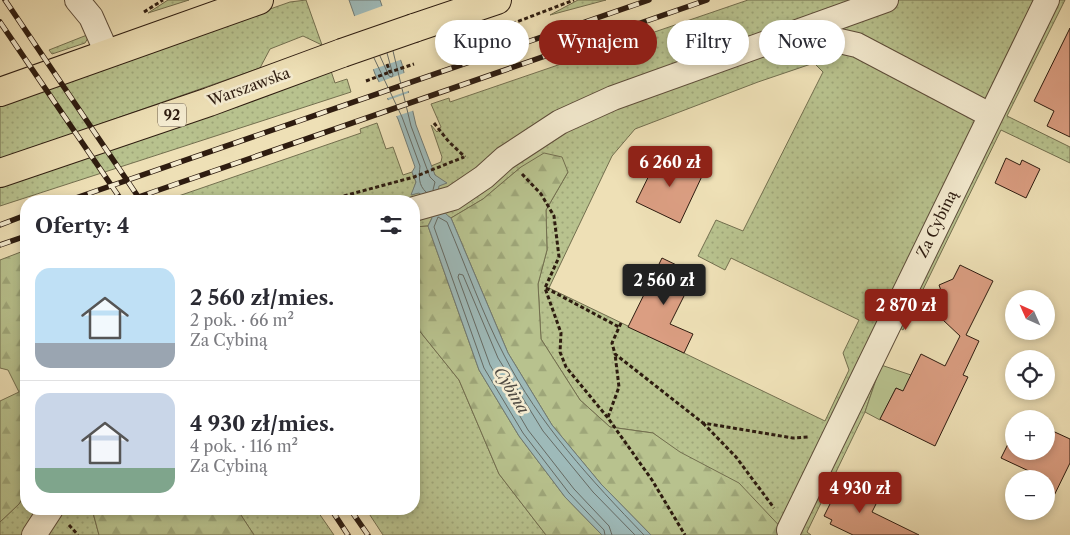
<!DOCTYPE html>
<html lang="pl">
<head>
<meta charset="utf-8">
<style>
  body { margin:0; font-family:"Libre Caslon Text",serif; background:#f2f2f3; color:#2b2b33; height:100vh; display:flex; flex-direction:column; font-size:19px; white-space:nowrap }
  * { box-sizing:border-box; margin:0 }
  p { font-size:16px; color:#7c7c81 }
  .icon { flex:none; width:28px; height:28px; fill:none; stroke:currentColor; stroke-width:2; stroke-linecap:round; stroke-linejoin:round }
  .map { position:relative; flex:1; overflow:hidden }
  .drawer { position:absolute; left:20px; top:195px; width:400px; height:320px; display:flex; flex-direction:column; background:#fff; border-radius:20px; box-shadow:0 2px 8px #0003 }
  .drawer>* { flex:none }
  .hud { position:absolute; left:435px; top:20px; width:475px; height:45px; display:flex; gap:10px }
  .needle { width:32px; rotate:315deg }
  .buttons { position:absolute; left:1005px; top:290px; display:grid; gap:10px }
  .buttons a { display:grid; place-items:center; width:50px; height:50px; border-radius:50%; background:#fff; box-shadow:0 2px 8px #0003; font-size:25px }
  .price { position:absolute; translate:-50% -42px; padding:0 11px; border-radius:5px; background:#8f2418; color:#fff; font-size:16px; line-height:32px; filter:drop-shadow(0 1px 2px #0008) }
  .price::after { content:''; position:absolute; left:50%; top:30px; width:15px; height:11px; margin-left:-8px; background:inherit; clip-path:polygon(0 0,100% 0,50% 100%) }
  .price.selected { background:#222; color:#fff }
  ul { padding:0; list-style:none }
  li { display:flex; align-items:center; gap:15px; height:125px; padding:0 15px }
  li+li { border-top:1px solid #e1e1e2 }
  li span { display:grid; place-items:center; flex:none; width:140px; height:100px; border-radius:15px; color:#555 }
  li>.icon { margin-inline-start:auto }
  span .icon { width:60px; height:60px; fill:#fffc; stroke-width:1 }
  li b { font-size:21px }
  h2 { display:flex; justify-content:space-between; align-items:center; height:60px; padding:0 15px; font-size:21px }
  .tag { padding:0 18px; border-radius:22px; background:#fff; box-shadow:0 2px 8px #0003; font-size:18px; line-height:45px }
  .tag.selected { background:#8f2418; color:#fff }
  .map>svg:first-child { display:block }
  .grass { fill:url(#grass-dots); stroke:#736f4f; fill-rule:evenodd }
  .forest { fill:url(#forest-firs); stroke:#736f4f }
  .garden { fill:#b8c28e; stroke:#736f4f }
  .water { fill:#9ebab9; stroke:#717b75 }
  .pier { fill:#eee0b6 }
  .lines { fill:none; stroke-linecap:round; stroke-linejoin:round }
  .shore { stroke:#666b64; stroke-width:1 }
  .building { fill:#db9e82; stroke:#2e1c10 }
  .street-casing { stroke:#5e4d3a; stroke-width:26 }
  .primary-casing { stroke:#2e1c10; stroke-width:30 }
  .path { stroke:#2e1c10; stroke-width:3; stroke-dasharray:4 2.5; stroke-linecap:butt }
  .street { stroke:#f4ebd0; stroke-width:24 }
  .primary { stroke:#eee0b6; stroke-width:28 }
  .rail-casing { stroke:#2e1c10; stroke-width:5.5 }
  .rail { stroke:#f4ebd0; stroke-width:4; stroke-dasharray:11; stroke-linecap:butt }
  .primary-bridge-casing { stroke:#2e1c10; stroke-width:30; stroke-linecap:butt }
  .primary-bridge { stroke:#eee0b6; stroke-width:28 }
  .labels { text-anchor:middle; stroke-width:5; stroke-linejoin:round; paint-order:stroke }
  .shield { fill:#f4ebd0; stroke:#695a4a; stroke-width:1 }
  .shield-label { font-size:14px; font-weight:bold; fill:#2e1c10 }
  .street-label { font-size:15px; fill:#2e1c10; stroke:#f4ebd0 }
  .water-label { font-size:16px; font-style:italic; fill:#504b43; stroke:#f4ebd0 }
</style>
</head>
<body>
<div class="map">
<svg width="1070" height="535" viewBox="0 0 1070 535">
  <defs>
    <pattern id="grass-dots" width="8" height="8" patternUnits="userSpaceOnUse" patternTransform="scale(1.25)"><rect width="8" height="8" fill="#b8c28e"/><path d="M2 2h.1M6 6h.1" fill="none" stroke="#9ea679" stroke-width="1.8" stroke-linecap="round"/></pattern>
    <pattern id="forest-firs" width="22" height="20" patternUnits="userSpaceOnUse" patternTransform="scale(1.25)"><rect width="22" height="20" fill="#b8c28e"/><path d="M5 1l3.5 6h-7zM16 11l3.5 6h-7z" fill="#9ea679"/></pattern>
  </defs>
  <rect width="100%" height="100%" fill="#eee0b6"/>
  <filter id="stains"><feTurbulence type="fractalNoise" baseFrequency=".004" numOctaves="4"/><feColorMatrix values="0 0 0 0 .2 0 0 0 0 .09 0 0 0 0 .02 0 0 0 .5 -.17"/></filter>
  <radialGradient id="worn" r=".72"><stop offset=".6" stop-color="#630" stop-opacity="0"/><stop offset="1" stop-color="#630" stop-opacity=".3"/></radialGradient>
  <g class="grass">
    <polygon points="168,0 189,0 148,13"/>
    <polygon points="306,0 322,45 303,36 270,49 260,68 0,159 0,104 290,2"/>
    <polygon points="578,0 606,0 550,15"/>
    <path d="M748,0H1065L1007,116L1070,147V163L1001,130L912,312L903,330L900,328L881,365L865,412L807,532L811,535H788L653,433L610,427L580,400L541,339L538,284L547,250L546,210L568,172L521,167L483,199L451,218L444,214L432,218L428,226L414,227V201H164L361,133L360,129L377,123L386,149L393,147L403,175L412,172L416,182L412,195L419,192L435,175L431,166L441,162L442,157L431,125L437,132L441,127L431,104L449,98L450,102ZM814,63L823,72L743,231L716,220L698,256L725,270L731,258L859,320L843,353L849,370L825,421L549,288L612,156L635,129L758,82Z"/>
    <polygon points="87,35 88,38 85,43 52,54 49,50"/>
    <polygon points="331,71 335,83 347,79 351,92 0,206 0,187"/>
    <polygon points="414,327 418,329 459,380 499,474 546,535 383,535 366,509 414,509"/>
    <polygon points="26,493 26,509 42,509 25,535 0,535 0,522 19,504"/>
    <polygon points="60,509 92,509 99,535 44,535"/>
    <polygon points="237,509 316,509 334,535 254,535"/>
  </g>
  <g class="forest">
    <polygon points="544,153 562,157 568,172 546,210 547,250 538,284 541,339 580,400 610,427 653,433 680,452 739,483 788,535 651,535 601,484 552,425 508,353 451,218 483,199 521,167"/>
    <polygon points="428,226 479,370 519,436 565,497 602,535 546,535 499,474 459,380 418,329 414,327 414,227"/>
    <polygon points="26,250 26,493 19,504 0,522 0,401 19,392 8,370 0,368 0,260"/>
    <polygon points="92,509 237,509 254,535 99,535"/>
  </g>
  <polygon class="garden" points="881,365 911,375 916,398 896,388 880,420 865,412"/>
  <path class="water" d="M349,0H380L402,64L416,125L435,175L447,183L439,186C436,197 441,212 451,218L508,353L552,425L601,484L651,535H602L565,497L519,436L479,370L428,226L432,218L424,197L419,193L411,195L416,182L412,172L415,167L398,119L375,74Z"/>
  <g class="pier">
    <polygon points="385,5 403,59 371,70 352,17"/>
    <polygon points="407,72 411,90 385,99 377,83"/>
    <polygon points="411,92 415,110 394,117 386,101"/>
  </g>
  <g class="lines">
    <g class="shore">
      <polyline points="393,51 411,126 430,177 435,182 433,190"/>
      <polyline points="380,56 389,76 392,77 393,75 387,53"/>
      <path d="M374,58L402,117L420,166C419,176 418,185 426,192"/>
      <path d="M605,535L604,530L569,493L523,433L484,368L434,227L438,217L447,222C466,266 482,313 504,355C539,424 591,480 644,535"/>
      <polyline points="612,535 609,526 574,489 528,430 490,365 458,277 459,274 463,275 498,358 543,431 593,492 635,535"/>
    </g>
  </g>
  <g class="building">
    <polygon points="1070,28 1070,137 1047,126 1054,111 1034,101"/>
    <polygon points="660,153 703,174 680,223 636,202"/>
    <polygon points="1006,158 1020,165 1022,160 1040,169 1026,198 995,183"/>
    <polygon points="662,258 695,274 670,324 693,334 684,353 628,327"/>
    <polygon points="960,265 993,281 966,335 979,341 963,375 968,377 935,446 880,419 896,388 903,391 921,354 945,366 960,336 943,320 943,316 937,313 944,299 939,285 953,279"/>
    <polygon points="1046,428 1070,439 1070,463 1046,512 1046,479 1001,458 1014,432 1014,451 1046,451"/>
    <polygon points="842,480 879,498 872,512 919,535 853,535 830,524 832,520 824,516"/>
  </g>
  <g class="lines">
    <g class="street-casing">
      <g id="street">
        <polyline points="77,0 91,17 107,53"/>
        <polyline points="800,32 857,45 990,115"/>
        <polyline points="414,209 453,198 484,177 505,158 560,122 613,98 886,0"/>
        <polyline points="789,530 1047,0"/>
        <polyline points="34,535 51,509"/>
      </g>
    </g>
    <g class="primary-casing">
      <g id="primary">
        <polyline points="414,28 497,0"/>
        <polyline points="0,92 259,0"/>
        <polyline points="0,173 209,102 342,53"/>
      </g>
    </g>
    <g class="path">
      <polyline points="144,12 163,0"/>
      <polyline points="506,26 574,0"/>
      <polyline points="387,64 390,72 414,64"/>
      <polyline points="366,81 390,72"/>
      <polyline points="434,123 449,142 465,157"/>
      <polyline points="522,174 541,194 554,216 559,257 545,288 561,333 560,352 566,367 608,418 652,480 685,535"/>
      <polyline points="325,201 414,177 464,157"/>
      <polyline points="546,288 619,327"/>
      <polyline points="621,323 612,343 615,354 703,423 793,438 808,437"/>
      <polyline points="608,417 619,387 615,354"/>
      <polyline points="703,423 736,457 774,508"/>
      <polyline points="69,525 78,535"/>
    </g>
    <use href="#street" class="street"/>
    <use href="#primary" class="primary"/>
    <g class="rail-casing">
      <g id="rail">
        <polyline points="5,0 141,201"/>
        <polyline points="0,22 122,201"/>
        <polyline points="67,201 649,0"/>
        <polyline points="127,201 707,0"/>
        <polyline points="0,225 26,215"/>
        <polyline points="0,245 26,236"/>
        <polyline points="331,509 348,535"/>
        <polyline points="350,509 368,535"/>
      </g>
    </g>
    <use href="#rail" class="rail"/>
    <g class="primary-bridge-casing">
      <polyline id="primary-bridge" points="342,53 414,28"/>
    </g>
    <use href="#primary-bridge" class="primary-bridge"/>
  </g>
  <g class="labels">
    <rect class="shield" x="158" y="103.5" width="28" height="23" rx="4"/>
    <g class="shield-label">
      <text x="172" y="120">92</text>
    </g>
    <g class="street-label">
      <text transform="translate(249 87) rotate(-20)" y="5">Warszawska</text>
      <text transform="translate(937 224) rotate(-64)" y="5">Za Cybiną</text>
    </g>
    <g class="water-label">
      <text transform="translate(512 390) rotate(59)" y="6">Cybina</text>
    </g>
  </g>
  <rect width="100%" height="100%" filter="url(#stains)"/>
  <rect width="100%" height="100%" fill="url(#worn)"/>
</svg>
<div class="buttons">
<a><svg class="needle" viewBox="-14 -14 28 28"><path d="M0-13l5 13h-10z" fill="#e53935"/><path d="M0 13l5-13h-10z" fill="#7c7c81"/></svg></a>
<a><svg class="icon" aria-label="locate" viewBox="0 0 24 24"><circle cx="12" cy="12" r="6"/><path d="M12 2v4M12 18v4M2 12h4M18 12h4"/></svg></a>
<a>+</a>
<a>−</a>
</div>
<b class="price" style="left:670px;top:188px">6 260 zł</b>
<b class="price selected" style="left:664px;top:306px">2 560 zł</b>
<b class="price" style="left:906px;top:331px">2 870 zł</b>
<b class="price" style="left:860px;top:514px">4 930 zł</b>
<div class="hud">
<a class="tag">Kupno</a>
<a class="tag selected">Wynajem</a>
<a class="tag">Filtry</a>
<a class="tag">Nowe</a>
</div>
<section class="drawer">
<h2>Oferty: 4<svg class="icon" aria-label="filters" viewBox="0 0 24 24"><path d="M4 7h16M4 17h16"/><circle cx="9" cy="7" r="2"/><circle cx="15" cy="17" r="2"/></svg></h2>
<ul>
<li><span style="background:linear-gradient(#bfe0f5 75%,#9aa5b1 0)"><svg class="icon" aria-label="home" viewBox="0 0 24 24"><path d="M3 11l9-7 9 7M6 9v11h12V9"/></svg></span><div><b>2 560 zł/mies.</b><p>2 pok. · 66 m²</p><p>Za Cybiną</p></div></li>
<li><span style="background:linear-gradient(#c9d6e8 75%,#7fa58c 0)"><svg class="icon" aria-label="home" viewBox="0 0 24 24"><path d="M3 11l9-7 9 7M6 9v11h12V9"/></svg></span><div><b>4 930 zł/mies.</b><p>4 pok. · 116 m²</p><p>Za Cybiną</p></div></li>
</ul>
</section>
</div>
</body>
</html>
